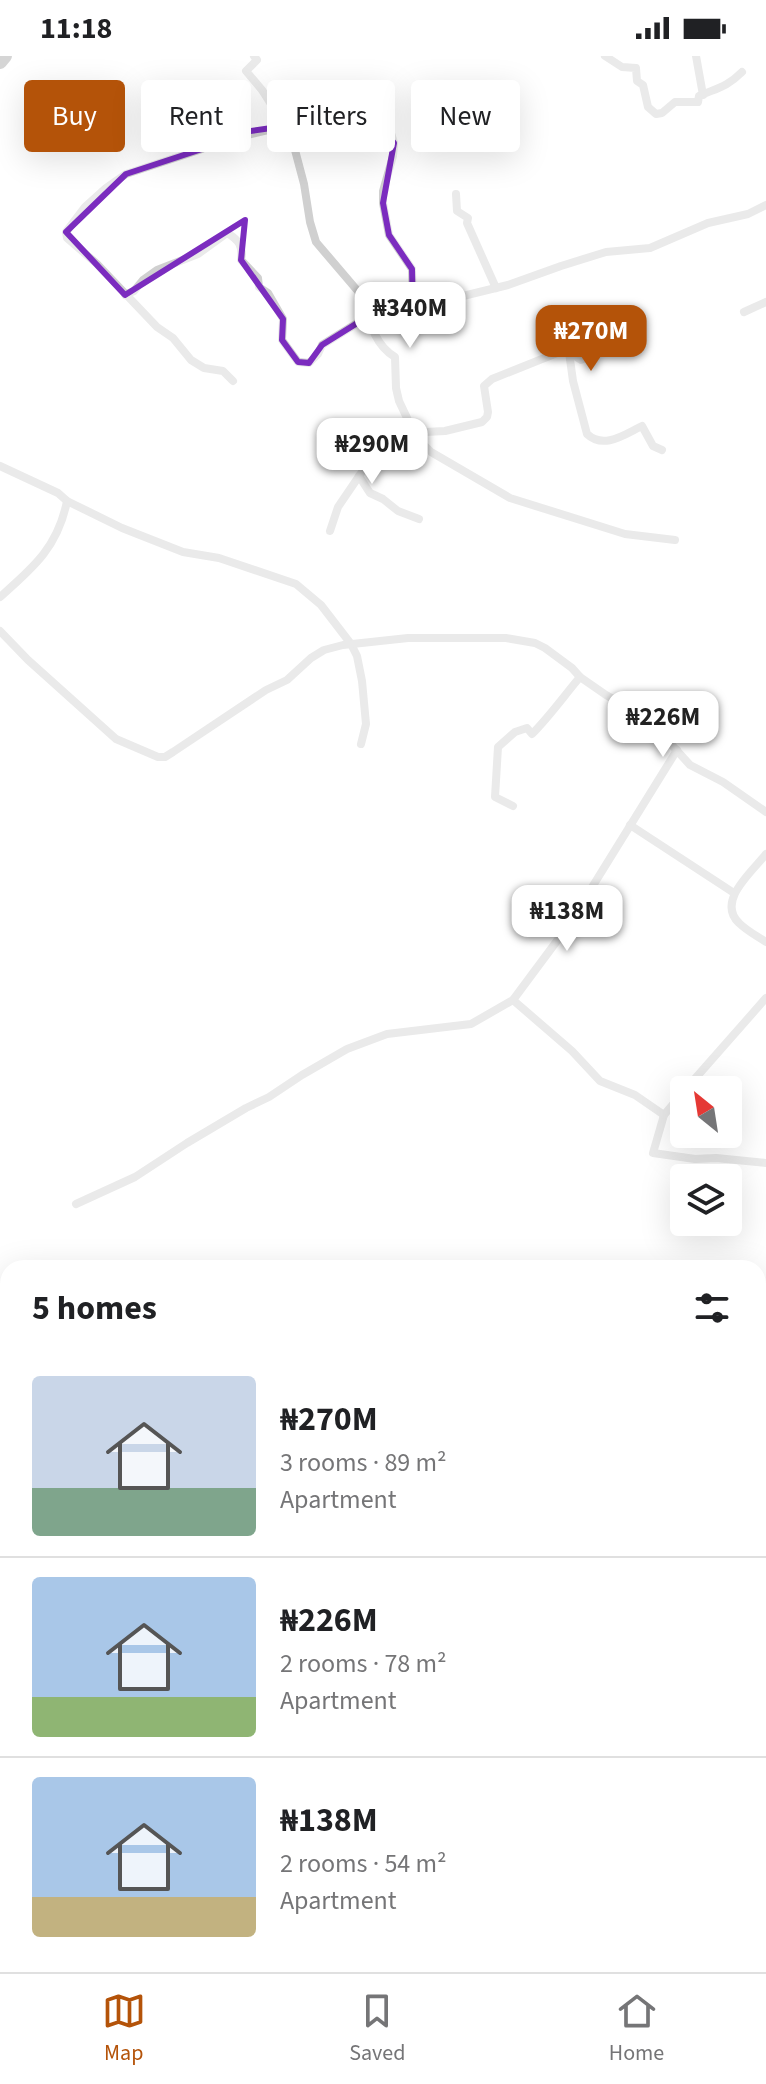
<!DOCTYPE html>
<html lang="en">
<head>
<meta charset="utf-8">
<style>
  body { margin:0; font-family:"Source Sans 3",sans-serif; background:#f2f2f2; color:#202124; height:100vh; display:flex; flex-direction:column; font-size:30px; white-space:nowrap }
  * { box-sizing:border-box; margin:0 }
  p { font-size:26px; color:#757577 }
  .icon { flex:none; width:44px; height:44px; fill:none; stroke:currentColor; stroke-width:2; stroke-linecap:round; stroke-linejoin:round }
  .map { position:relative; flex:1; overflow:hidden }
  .sheet { position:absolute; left:0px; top:1204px; width:766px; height:712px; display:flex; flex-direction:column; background:#fff; border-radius:24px 24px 0 0; box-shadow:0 8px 32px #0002 }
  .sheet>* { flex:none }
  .banner { position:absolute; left:24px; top:24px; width:718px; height:72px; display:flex; gap:16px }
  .needle { width:52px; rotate:330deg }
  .buttons { position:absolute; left:670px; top:1020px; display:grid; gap:16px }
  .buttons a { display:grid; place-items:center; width:72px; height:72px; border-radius:8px; background:#fff; box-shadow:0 8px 32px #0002; font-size:40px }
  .price { position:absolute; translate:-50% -68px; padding:0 18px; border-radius:16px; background:#fff; color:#222; font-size:26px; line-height:52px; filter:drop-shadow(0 2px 4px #0008) }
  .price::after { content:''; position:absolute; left:50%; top:48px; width:24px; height:18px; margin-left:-12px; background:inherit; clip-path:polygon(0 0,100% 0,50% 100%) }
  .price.current { background:#b45309; color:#fff }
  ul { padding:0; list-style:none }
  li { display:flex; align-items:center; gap:24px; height:200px; padding:0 32px }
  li+li { border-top:2px solid #e0e0e0 }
  li span { display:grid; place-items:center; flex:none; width:224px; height:160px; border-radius:8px; color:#555 }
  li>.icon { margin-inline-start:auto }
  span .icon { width:96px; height:96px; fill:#fffc; stroke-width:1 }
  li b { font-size:34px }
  h2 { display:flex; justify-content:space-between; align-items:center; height:96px; padding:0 32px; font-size:34px }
  .pill { padding:0 28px; border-radius:8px; background:#fff; box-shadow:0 8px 32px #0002; font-size:28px; line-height:72px }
  .pill.current { background:#b45309; color:#fff }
  .status { display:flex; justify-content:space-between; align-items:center; height:56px; padding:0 40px; background:#fff; direction:ltr }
  .status svg { height:22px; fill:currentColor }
  .tabs { display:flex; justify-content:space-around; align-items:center; height:112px; border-top:2px solid #e0e0e0; background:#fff; font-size:22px; color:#757577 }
  .tabs a { display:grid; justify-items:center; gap:4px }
  .tabs .current { color:#b45309 }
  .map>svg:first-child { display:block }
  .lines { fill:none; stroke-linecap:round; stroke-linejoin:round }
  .minor { stroke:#d0d0d0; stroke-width:8 }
  .trunk { stroke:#a2a2a2; stroke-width:14 }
  .marked { fill:none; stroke:#7b2cbf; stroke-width:6; stroke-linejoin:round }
</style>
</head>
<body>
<div class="status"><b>11:18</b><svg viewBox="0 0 49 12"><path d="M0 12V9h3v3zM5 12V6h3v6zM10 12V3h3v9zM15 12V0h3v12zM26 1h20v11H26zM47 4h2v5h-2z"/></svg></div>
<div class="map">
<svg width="766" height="1916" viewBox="0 0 766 1916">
  <rect width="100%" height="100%" fill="#fff"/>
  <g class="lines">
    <g class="minor">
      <path d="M254,0L257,4L246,15L262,34L291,79L304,128L310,166L316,186L368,247C367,268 378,291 395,301L396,332L399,345L416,381L431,396L510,442L625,478L675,484"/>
      <path d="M605,0L622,11L636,12L637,25L643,29L648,51L656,58L662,57L675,46H698L699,40C717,32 727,31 742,16"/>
      <polyline points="696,0 703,39"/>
      <polyline points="291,79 309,68 364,74 382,73 391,77 394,87 393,100 383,135 383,147 389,179 412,213 413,253"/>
      <polyline points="456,138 457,155 468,162 467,167 496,232"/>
      <path d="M125,239L134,235L143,224L157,214L198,198L227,177C239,184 243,190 241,204L258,222L259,231L268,237L283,263L282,284L298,306L309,307L318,298L322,289L367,261L399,260L418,251L508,229L561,210L606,196L650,192L708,167L748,158L766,149"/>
      <polyline points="744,256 766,246"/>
      <path d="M569,296L573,325L587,378C604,394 625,378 642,370L653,390L662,394"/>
      <polyline points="233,325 223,315 204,312 191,304 173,282 157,271 97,208 67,182 66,176 85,151 106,132 126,118 202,93 223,79 247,79 285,70"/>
      <path d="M0,410L58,437L67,445C58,491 33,512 0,541"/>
      <polyline points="359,420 370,437 383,443 398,455 419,463"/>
      <polyline points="67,445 122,472 183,496 219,502 296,528 321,549 351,588 357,600 362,625 366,668 361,688"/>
      <polyline points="330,475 338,451 387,379 403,373 425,376 445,375 482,366 487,361 488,356 484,330 492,323 557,297 569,296 581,304 598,296 601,289"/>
      <polyline points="0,575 28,604 116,683 158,701 165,701 173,696 266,634 287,624 311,602 324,594 343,589 408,582 506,582 535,587 545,592 572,612 580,621 606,639 633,654 669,686 690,709 723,726 766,756"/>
      <path d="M513,750L495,741L498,691L515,676L527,672L532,678C549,661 564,640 580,621"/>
      <polyline points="630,769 734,837"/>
      <path d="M766,798C752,816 716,845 739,867C747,875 757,880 766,886"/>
      <polyline points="685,1034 766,942"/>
      <polyline points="684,1035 664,1059 653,1097 695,1103 716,1102 766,1107"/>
      <polyline points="664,1059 635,1039 600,1025 572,995 513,944 568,870 677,694"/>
      <polyline points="76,1148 135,1121 187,1087 246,1052 269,1041 302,1019 347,993 387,978 471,968 513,944"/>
      <polyline points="758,1532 766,1521"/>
      <polyline points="0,1585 8,1583"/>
      <polyline points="758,1781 766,1783"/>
    </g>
    <polyline class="trunk" points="0,6 5,0"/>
  </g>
  <path d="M0 0H766V1916H0ZM309,68L382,73L394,87L383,147L389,179L412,213L413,253L367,261L322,289L309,307L298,306L282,284L283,263L241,204L245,164L125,239L66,176L126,118L202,93L223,79L285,70L291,79Z" fill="#fff" fill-opacity=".55" fill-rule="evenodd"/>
  <path class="marked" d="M309,68L382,73L394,87L383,147L389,179L412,213L413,253L367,261L322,289L309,307L298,306L282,284L283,263L241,204L245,164L125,239L66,176L126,118L202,93L223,79L285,70L291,79Z"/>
</svg>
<div class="buttons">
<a><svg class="needle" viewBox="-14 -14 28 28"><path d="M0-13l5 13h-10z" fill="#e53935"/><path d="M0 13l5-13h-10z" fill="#757577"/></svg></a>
<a><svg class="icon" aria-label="layers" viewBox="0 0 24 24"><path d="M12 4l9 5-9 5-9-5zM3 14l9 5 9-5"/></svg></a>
</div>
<b class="price" style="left:410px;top:294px">₦340M</b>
<b class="price current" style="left:591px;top:317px">₦270M</b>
<b class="price" style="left:372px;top:430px">₦290M</b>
<b class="price" style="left:663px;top:703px">₦226M</b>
<b class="price" style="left:567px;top:897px">₦138M</b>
<div class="banner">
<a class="pill current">Buy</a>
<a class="pill">Rent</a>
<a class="pill">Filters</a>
<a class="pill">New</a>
</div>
<section class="sheet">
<h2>5 homes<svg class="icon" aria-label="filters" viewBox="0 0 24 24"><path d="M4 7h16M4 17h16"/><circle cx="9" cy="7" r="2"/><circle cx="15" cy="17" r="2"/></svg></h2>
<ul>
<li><span style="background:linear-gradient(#c9d6e8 70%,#7fa58c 0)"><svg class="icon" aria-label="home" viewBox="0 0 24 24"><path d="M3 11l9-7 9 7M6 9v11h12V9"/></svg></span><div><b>₦270M</b><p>3 rooms · 89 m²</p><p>Apartment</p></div></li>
<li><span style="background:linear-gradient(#a9c7e8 75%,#8fb573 0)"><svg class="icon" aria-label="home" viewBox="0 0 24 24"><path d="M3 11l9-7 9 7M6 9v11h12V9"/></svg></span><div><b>₦226M</b><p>2 rooms · 78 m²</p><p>Apartment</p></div></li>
<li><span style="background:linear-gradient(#a9c7e8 75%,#c2b280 0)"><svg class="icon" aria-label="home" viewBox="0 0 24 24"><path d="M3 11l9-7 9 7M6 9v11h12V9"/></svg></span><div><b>₦138M</b><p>2 rooms · 54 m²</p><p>Apartment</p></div></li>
</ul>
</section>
</div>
<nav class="tabs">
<a class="current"><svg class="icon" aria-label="map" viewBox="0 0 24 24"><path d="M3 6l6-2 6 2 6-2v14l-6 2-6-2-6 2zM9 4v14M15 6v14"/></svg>Map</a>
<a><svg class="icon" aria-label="saved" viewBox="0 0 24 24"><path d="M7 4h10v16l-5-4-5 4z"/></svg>Saved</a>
<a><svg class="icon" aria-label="home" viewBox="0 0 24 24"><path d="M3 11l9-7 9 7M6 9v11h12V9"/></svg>Home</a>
</nav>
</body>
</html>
